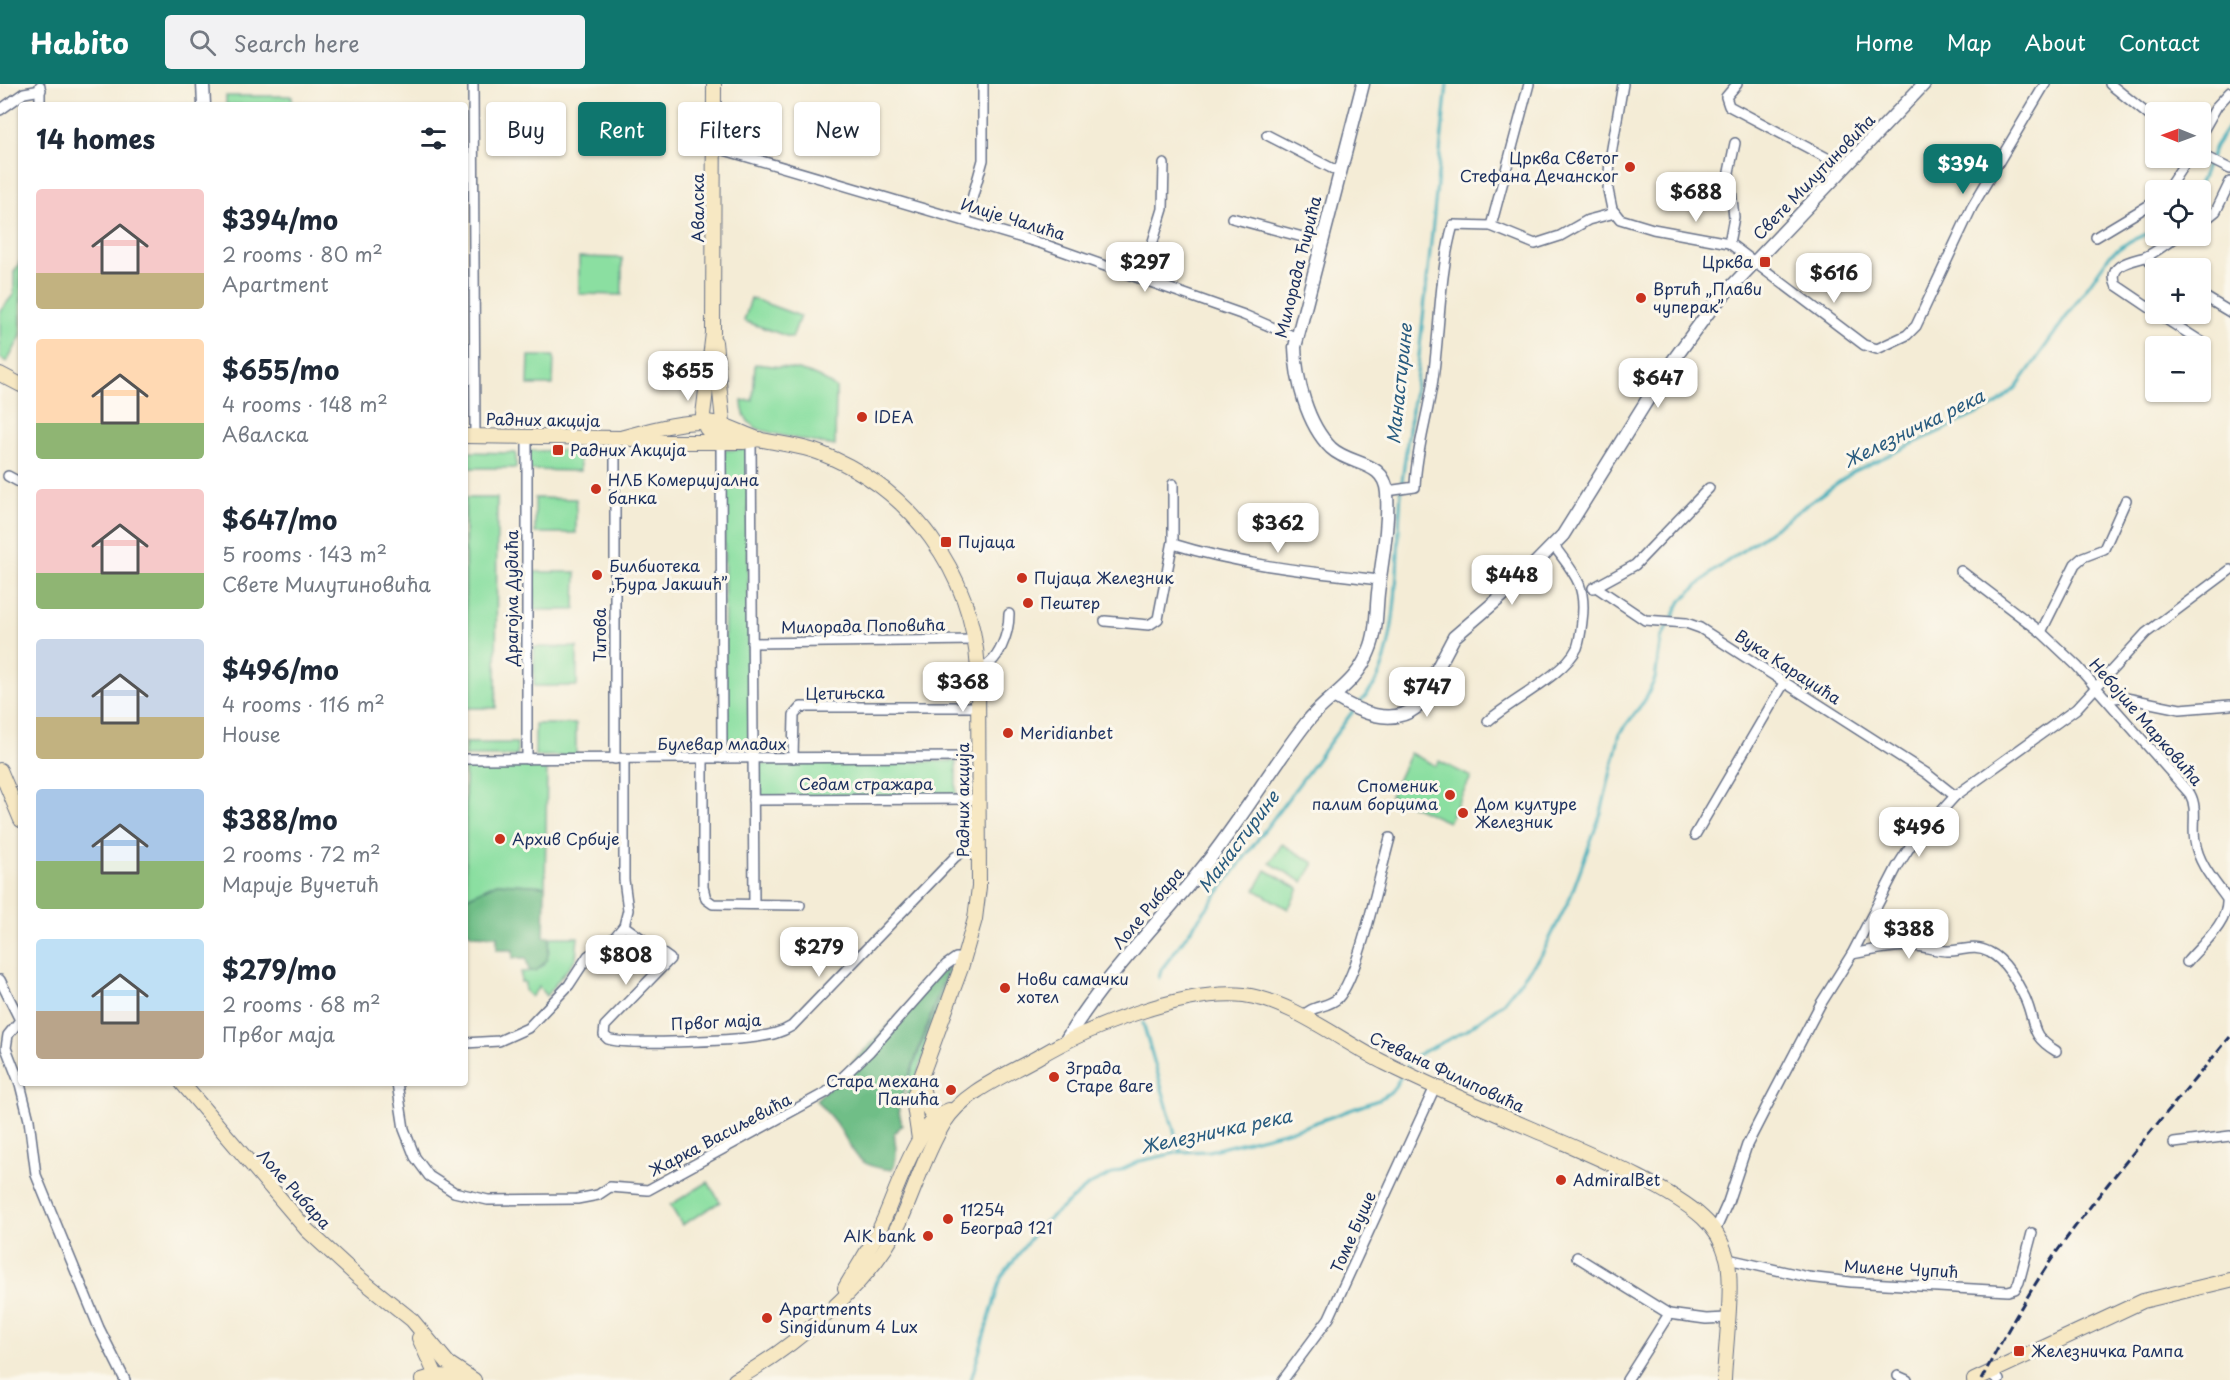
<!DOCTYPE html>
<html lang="en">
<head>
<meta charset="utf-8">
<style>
  body { margin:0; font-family:"Playpen Sans",sans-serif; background:#f2f2f3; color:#1f2937; height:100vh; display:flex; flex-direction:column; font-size:22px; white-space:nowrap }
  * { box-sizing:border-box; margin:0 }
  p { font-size:20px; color:#747a83 }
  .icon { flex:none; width:33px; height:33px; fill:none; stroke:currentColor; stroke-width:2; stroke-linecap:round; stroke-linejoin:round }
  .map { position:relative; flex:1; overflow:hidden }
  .details { position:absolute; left:18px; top:18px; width:450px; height:984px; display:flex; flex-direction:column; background:#fff; border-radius:6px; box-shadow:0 2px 4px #0004 }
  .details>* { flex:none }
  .guide { position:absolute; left:486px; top:18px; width:570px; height:54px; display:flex; gap:12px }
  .needle { width:39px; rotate:271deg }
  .controls { position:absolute; left:2145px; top:18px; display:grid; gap:12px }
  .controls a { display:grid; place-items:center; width:66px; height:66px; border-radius:6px; background:#fff; box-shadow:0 2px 4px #0004; font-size:30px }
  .price { position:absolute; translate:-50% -51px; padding:0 14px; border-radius:12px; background:#fff; color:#222; font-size:20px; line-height:39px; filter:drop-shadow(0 2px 3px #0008) }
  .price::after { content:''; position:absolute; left:50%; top:36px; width:18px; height:14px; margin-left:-9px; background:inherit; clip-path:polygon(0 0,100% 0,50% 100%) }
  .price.on { background:#0f766e; color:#fff }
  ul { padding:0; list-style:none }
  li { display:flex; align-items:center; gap:18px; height:150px; padding:0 18px }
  li span { display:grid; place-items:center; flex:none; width:168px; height:120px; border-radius:6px; color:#555 }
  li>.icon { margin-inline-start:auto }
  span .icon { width:72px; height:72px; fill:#fffc; stroke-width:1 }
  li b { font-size:26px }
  h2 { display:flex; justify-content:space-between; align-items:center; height:72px; padding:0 18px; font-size:26px }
  .tag { padding:0 21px; border-radius:6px; background:#fff; box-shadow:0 2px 4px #0004; font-size:21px; line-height:54px }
  .tag.on { background:#0f766e; color:#fff }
  header { display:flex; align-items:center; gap:36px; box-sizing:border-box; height:84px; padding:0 30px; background:#0f766e; color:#fff }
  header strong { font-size:28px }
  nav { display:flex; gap:33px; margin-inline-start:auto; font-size:21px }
  .search { width:420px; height:54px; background:#f2f2f3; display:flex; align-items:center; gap:15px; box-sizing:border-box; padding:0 21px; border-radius:6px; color:#747a83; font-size:22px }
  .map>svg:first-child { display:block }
  .green { fill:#8bdfa1; stroke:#538780; stroke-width:1.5 }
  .forest { fill:#70be87; stroke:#467672; stroke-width:1.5 }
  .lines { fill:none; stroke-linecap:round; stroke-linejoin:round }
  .stream { stroke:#3faebb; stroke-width:3 }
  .minor-casing { stroke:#677188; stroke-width:12 }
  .tertiary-casing { stroke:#677188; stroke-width:15 }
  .secondary-casing { stroke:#677188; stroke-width:16 }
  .minor { stroke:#fff; stroke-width:9 }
  .tertiary { stroke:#fff; stroke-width:12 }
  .secondary { stroke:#f7e8c3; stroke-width:14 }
  .rail { stroke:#1b2f5e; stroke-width:3; stroke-dasharray:9 4.5; stroke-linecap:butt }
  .poi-dot { fill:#c8321e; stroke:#fbf7ec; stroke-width:2 }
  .labels { text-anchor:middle; stroke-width:6; stroke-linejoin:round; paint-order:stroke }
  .poi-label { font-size:16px; fill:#1b2f5e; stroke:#fbf7ec; text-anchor:start }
  .street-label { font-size:16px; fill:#1b2f5e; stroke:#fbf7ec }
  .water-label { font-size:18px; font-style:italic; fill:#285b7f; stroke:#fbf7ec }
</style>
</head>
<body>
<header>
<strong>Habito</strong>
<div class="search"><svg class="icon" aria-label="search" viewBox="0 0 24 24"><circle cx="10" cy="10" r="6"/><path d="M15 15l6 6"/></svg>Search here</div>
<nav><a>Home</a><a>Map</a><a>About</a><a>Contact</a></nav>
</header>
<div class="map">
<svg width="2230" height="1296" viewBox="0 0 2230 1296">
  <rect width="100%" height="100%" fill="#fbf7ec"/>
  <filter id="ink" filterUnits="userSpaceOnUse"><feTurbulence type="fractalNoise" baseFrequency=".0167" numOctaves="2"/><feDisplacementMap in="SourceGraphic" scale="12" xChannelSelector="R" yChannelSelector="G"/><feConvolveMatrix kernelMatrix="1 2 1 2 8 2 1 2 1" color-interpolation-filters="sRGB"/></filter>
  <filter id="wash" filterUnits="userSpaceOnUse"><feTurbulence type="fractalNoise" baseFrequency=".008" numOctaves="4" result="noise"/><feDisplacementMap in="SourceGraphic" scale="24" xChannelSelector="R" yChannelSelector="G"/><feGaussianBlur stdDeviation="1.35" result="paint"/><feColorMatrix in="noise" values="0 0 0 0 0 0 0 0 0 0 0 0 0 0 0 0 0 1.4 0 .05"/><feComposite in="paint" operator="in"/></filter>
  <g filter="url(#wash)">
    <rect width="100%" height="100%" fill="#f4ecd6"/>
    <g class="green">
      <rect x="226" y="12" width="66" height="9"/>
      <polygon points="579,173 622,174 622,211 579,210"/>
      <polygon points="21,176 21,252 7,278 0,274 0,227 14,210 14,188"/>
      <polygon points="751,214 800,232 792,254 744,237"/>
      <polygon points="529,272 554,272 553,301 528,301"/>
      <path d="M755,280C785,283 811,285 836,304L835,362C820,359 763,350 753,342C745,336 742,327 742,317L753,316Z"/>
      <polygon points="748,365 749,668 725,668 724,366"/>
      <polygon points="579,366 580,387 527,386 527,367"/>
      <polygon points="465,368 516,369 516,384 465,384"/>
      <polygon points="465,414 497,414 496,624 465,624"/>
      <polygon points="535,414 576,415 576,449 535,449"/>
      <polygon points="534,488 576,488 575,526 534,526"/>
      <rect x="534" y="563" width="43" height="39"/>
      <rect x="535" y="640" width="41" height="32"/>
      <rect x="465" y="659" width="52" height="13"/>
      <polygon points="1410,669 1436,682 1439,677 1471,693 1448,738 1390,712"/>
      <polygon points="956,677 956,712 756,713 755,680"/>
      <polygon points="465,681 547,682 545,802 497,799 465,814"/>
      <polygon points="965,681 971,688 971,708 964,714"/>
      <polygon points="1282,760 1314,779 1303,798 1270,779"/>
      <polygon points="1266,786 1299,805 1288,825 1255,806"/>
      <path d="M550,853H578L576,874L546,912L539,903L531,913L525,907V898H521V888C548,887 548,877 550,853Z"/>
      <polygon points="952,879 955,879 909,1014 906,1014 911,990"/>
      <polygon points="708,1098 720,1118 682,1141 670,1121"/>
    </g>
    <g class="forest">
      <polygon points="497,799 545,802 544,853 550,853 547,876 536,887 529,887 526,874 513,874 513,866 497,866 497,852 472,851 465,845 465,814"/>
      <path d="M950,878L898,1023L902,1041L894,1050C896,1062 898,1075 892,1086C861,1083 857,1075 843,1050C836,1037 825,1027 816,1016Z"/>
    </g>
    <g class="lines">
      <g class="stream">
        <polyline points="2197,106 2215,62 2230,40"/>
        <polyline points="1672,535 1681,517 1711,489 1853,388 1996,321 2016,304 2110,171 2130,157 2156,146"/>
        <path d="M1357,622C1362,615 1370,608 1374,601C1400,558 1397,459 1401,408C1405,366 1413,324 1418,281C1428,187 1438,94 1447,0"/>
        <polyline points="1159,894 1161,886 1353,627"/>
        <polyline points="1143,939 1180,1067"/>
        <polyline points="1406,985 1413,973 1465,947 1503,919 1542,870 1570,814 1601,729 1620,649 1645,616 1655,595 1661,554 1669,540"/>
        <polyline points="971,1296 1001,1194 1038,1144 1089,1101 1140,1077 1180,1068 1209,1067 1303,1043 1378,1016 1392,1007 1402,991"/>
      </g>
    </g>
  </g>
  <g filter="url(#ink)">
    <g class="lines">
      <g class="minor-casing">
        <g id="minor">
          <polyline points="473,0 475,352"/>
          <polyline points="1623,0 1610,76 1608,106 1612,125 1620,135 1653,145 1729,159 1864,261 1877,265 1907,251 1916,242 1972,123 2045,0"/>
          <polyline points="1737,0 1726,13 1729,22 1846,84"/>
          <polyline points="2110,0 2156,37"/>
          <polyline points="40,2 40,21"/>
          <polyline points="0,26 24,9 41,6"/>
          <polyline points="1267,51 1339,88"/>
          <polyline points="2200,52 2217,22 2230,8"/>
          <polyline points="714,63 1043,160 1244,231 1297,254"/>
          <polyline points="2200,70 2230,85"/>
          <polyline points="2167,106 2188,74"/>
          <polyline points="1232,134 1321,158"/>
          <polyline points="966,136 983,76 983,0"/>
          <polyline points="2200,140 2216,127 2230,98"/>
          <polyline points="1491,142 1529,0"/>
          <polyline points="2096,153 2156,117"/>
          <polyline points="1729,159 1734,133 1729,88 1735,59"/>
          <polyline points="2148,172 2151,179 2159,184"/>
          <polyline points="1142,193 1163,125 1164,80"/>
          <polyline points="2200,210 2230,228"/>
          <path d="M2156,228L2116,201C2107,180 2132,177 2145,173C2155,169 2168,158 2178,152"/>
          <polyline points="2158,230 2205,260"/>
          <polyline points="527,353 527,675"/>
          <polyline points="615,354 615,675"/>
          <polyline points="751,357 754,820"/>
          <polyline points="721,358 722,674"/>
          <polyline points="8,392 21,399"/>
          <path d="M1387,407L1415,403C1416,366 1428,332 1433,295C1440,244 1439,191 1453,141L1491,142L1535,160L1560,152L1588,136L1615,129"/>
          <path d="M1173,460C1240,481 1310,488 1380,496"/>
          <path d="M1961,487L2041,548L2077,582L2190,710C2198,724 2192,742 2195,757C2198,779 2214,797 2227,815C2229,839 2202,860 2187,878"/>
          <polyline points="1596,503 1645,536 1686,539 1700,544 1926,689 1955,712"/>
          <polyline points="1593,504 1635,481 1709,404"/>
          <polyline points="1105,537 1149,541 1158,535 1173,457 1173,400"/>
          <polyline points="2041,548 2075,480 2083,473 2104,465 2126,416"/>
          <polyline points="752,559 975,556"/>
          <path d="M978,585C999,581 1009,548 1009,530"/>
          <polyline points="2108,615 2121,613 2180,625 2230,621"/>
          <path d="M1488,637C1512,616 1564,591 1577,564C1580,556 1581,546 1582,537C1587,501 1574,489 1554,462"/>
          <polyline points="703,674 703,803 706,815 713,820 800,821"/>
          <polyline points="793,674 794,631 801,623 979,623"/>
          <polyline points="465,675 979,673"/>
          <polyline points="753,716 979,715"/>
          <polyline points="1695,751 1784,599"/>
          <path d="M624,842L670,875L605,942L604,951L608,955C625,962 734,956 757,953C770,951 781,949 792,942L955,773L970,763L980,760"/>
          <path d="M1852,870C1872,866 1891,862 1912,862C1924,862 1936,867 1948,867C1963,867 1974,860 1989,868C2006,876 2017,898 2025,914C2037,941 2028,950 2056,967"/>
          <polyline points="0,896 20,936"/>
          <path d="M1302,933C1311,921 1328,924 1338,914C1359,892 1380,788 1390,754"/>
          <polyline points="21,935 8,951 6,964 20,1000 29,1036 36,1091 99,1244 125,1296"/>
          <polyline points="465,959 499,957 528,944 569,901 588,872 614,854 624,842 628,826 624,796 624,675"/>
          <polyline points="397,999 404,1045 415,1073 429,1092 454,1108 488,1116 577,1115 598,1111 610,1103 648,1106 827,1008 869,968 946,881 956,874 964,875"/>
          <polyline points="2174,1059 2230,1052"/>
          <polyline points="1715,1147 1728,1118 1747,1061 1767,1022 1820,921 1852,870 1897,783 1911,761 1955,712 2076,625 2146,549 2230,486"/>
          <polyline points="1577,1173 1669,1230 1706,1235 1727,1234"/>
          <polyline points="1728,1175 1808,1193 1851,1198 2008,1207 2015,1205 2019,1198 2032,1149"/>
          <polyline points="1989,1289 1999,1296"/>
          <polyline points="1898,1292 1907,1296"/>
          <polyline points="1283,1296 1329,1234 1435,1003"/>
          <polyline points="1627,1296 1669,1230"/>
        </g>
      </g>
      <g class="tertiary-casing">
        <g id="tertiary">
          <polyline points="203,0 204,21"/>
          <path d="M1335,613C1359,628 1391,643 1417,623L1454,553L1510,505L1563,451L1664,289L1713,222L1924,0"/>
          <path d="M1066,956C1104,893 1158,840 1204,782C1241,736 1271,684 1307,638C1328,612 1356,601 1369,567C1377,549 1376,528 1378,509C1382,476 1389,442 1387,409C1385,376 1350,382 1331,364C1307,340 1296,296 1295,263L1363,0"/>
        </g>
      </g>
      <g class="secondary-casing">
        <g id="secondary">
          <polyline points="714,0 713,249 703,331 706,344 718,358"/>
          <polyline points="715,258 724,348"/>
          <polyline points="0,290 21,301"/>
          <polyline points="465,352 621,354 666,358 743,358 759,355"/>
          <path d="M621,354C646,347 689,334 715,339C732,342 746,352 762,356C782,360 802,362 820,369C911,404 972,488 978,585L979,803L975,835L961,884L913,1015L919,1055"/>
          <polyline points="0,686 21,736"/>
          <polyline points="921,997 926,1021 939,1042"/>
          <polyline points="182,999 307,1146 357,1192 412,1236 448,1279 474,1296"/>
          <path d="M845,1204C856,1185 868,1167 878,1148C894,1118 915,1037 949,1026"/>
          <polyline points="419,1254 438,1296"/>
          <polyline points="422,1296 435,1292 467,1293"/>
          <path d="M735,1296C794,1263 871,1200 900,1138C915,1105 925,1070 944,1039C964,1007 1007,991 1038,973C1088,943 1185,905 1244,911C1292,917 1342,958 1385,979C1437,1005 1492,1028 1546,1051C1589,1070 1670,1103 1703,1134C1714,1144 1723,1159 1727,1174C1734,1200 1725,1266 1724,1296"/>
          <polyline points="1974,1296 2143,1217 2230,1196"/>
        </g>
      </g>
      <use href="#minor" class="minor"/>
      <use href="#tertiary" class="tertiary"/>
      <use href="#secondary" class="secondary"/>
      <path class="rail" d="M1981,1296C2004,1252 2029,1207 2058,1166C2111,1092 2172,1023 2230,953"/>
    </g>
  </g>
  <g class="poi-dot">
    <circle cx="1630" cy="83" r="6"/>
    <rect x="1759" y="172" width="12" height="12" rx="3"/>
    <circle cx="1641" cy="214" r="6"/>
    <circle cx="862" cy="333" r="6"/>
    <rect x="552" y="360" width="12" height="12" rx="3"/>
    <circle cx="596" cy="405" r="6"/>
    <rect x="940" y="452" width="12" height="12" rx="3"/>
    <circle cx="597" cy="491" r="6"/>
    <circle cx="1022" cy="494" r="6"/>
    <circle cx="1028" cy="519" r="6"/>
    <circle cx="1008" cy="649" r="6"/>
    <circle cx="1450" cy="711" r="6"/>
    <circle cx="1463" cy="729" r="6"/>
    <circle cx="500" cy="755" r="6"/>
    <circle cx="1005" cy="904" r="6"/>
    <circle cx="1054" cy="993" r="6"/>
    <circle cx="951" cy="1006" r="6"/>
    <circle cx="1561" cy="1096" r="6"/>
    <circle cx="948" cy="1135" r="6"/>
    <circle cx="928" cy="1152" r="6"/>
    <circle cx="767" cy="1234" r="6"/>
    <rect x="2013" y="1261" width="12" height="12" rx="3"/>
  </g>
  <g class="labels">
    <g class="poi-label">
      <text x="1618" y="80" text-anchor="end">Црква Светог<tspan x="1618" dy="18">Стефана Дечанског</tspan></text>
      <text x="1753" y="184" text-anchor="end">Црква</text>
      <text x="1653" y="211">Вртић „Плави<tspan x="1653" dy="18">чуперак”</tspan></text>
      <text x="874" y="339">IDEA</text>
      <text x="570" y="372">Радних Акција</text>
      <text x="608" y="402">НЛБ Комерцијална<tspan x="608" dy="18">банка</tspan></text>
      <text x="958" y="464">Пијаца</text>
      <text x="609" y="488">Билбиотека<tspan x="609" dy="18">„Ђура Јакшић”</tspan></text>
      <text x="1034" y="500">Пијаца Железник</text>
      <text x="1040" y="525">Пештер</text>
      <text x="1020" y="655">Meridianbet</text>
      <text x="1438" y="708" text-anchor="end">Споменик<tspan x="1438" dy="18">палим борцима</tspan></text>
      <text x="1475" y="726">Дом културе<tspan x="1475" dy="18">Железник</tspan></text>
      <text x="512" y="761">Архив Србије</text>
      <text x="1017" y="901">Нови самачки<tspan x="1017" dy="18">хотел</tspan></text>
      <text x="1066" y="990">Зграда<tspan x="1066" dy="18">Старе ваге</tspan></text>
      <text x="939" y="1003" text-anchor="end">Стара механа<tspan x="939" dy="18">Панића</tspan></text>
      <text x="1573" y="1102">AdmiralBet</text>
      <text x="960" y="1132">11254<tspan x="960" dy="18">Београд 121</tspan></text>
      <text x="916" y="1158" text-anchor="end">AIK bank</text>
      <text x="779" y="1231">Apartments<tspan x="779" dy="18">Singidunum 4 Lux</tspan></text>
      <text x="2031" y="1273">Железничка Рампа</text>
    </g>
    <g class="street-label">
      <text transform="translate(1814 93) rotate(-46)" y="6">Свете Милутиновића</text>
      <text transform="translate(698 124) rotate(-90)" y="6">Авалска</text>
      <text transform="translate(1013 135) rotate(17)" y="6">Илије Чалића</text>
      <text transform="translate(1298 183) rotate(-76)" y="6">Милорада Ћирића</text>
      <text transform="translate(543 336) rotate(1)" y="6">Радних акција</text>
      <text transform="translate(512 514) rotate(-90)" y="6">Драгојла Дудића</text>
      <text transform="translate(863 542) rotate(-1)" y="6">Милорада Поповића</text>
      <text transform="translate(600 551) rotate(-90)" y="6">Титова</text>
      <text transform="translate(1788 583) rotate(33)" y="6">Вука Караџића</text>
      <text transform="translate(845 609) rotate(-1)" y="6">Цетињска</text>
      <text transform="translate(2146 638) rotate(49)" y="6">Небојше Марковића</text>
      <text x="722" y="666">Булевар младих</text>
      <text x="866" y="706">Седам стражара</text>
      <text transform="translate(963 716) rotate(-90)" y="6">Радних акција</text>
      <text transform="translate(1148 824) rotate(-50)" y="6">Лоле Рибара</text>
      <text transform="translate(716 938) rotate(-3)" y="6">Првог маја</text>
      <text transform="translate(1447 988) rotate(25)" y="6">Стевана Филиповића</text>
      <text transform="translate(720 1051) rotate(-28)" y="6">Жарка Васиљевића</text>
      <text transform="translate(294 1105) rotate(48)" y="6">Лоле Рибара</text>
      <text transform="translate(1353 1148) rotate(-66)" y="6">Томе Буше</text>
      <text transform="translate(1901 1185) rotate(3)" y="6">Милене Чупић</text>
    </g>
    <g class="water-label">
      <text transform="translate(1400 300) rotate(-84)" y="6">Манастирине</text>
      <text transform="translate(1914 345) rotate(-26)" y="6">Железничка река</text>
      <text transform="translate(1239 758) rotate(-53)" y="6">Манастирине</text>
      <text transform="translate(1216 1048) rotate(-12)" y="6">Железничка река</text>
    </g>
  </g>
</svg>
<div class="controls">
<a><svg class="needle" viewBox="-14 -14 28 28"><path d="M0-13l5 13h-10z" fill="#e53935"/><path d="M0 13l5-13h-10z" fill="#747a83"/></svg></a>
<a><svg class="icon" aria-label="locate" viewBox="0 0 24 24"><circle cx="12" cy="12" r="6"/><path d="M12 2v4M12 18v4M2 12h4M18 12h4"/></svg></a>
<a>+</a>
<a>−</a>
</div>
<b class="price on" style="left:1963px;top:111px">$394</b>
<b class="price" style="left:1696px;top:139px">$688</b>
<b class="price" style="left:1145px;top:209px">$297</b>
<b class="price" style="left:1834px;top:220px">$616</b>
<b class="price" style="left:688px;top:318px">$655</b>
<b class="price" style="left:1658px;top:325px">$647</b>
<b class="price" style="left:1278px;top:470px">$362</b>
<b class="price" style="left:1512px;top:522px">$448</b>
<b class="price" style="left:963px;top:629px">$368</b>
<b class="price" style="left:1427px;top:634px">$747</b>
<b class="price" style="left:1919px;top:774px">$496</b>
<b class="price" style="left:1909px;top:876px">$388</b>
<b class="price" style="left:819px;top:894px">$279</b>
<b class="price" style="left:626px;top:902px">$808</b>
<div class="guide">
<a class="tag">Buy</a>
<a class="tag on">Rent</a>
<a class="tag">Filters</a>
<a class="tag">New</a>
</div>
<section class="details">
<h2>14 homes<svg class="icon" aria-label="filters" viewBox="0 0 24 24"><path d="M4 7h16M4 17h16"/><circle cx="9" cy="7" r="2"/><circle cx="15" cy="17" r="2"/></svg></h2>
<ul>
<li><span style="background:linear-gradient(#f6c9c9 70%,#c2b280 0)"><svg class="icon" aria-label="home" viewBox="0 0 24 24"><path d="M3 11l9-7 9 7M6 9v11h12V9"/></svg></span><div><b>$394/mo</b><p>2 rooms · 80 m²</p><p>Apartment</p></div></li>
<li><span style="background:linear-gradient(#ffd9b3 70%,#8fb573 0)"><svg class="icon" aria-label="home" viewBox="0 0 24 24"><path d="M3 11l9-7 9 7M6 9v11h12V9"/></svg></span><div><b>$655/mo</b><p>4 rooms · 148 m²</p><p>Авалска</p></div></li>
<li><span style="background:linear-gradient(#f6c9c9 70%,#8fb573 0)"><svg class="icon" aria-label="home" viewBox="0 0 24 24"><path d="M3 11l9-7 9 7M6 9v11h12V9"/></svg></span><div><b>$647/mo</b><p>5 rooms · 143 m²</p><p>Свете Милутиновића</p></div></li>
<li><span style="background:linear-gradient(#c9d6e8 65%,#c2b280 0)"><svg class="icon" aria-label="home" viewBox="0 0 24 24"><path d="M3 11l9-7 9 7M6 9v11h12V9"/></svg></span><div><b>$496/mo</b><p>4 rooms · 116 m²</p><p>House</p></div></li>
<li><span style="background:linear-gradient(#a9c7e8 60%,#8fb573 0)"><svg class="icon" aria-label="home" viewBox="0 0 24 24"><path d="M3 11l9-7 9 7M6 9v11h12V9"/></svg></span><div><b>$388/mo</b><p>2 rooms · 72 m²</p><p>Марије Вучетић</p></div></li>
<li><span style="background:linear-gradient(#bfe0f5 60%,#b9a48a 0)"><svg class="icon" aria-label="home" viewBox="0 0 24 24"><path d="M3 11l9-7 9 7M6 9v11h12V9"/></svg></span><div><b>$279/mo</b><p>2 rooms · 68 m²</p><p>Првог маја</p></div></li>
</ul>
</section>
</div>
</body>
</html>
